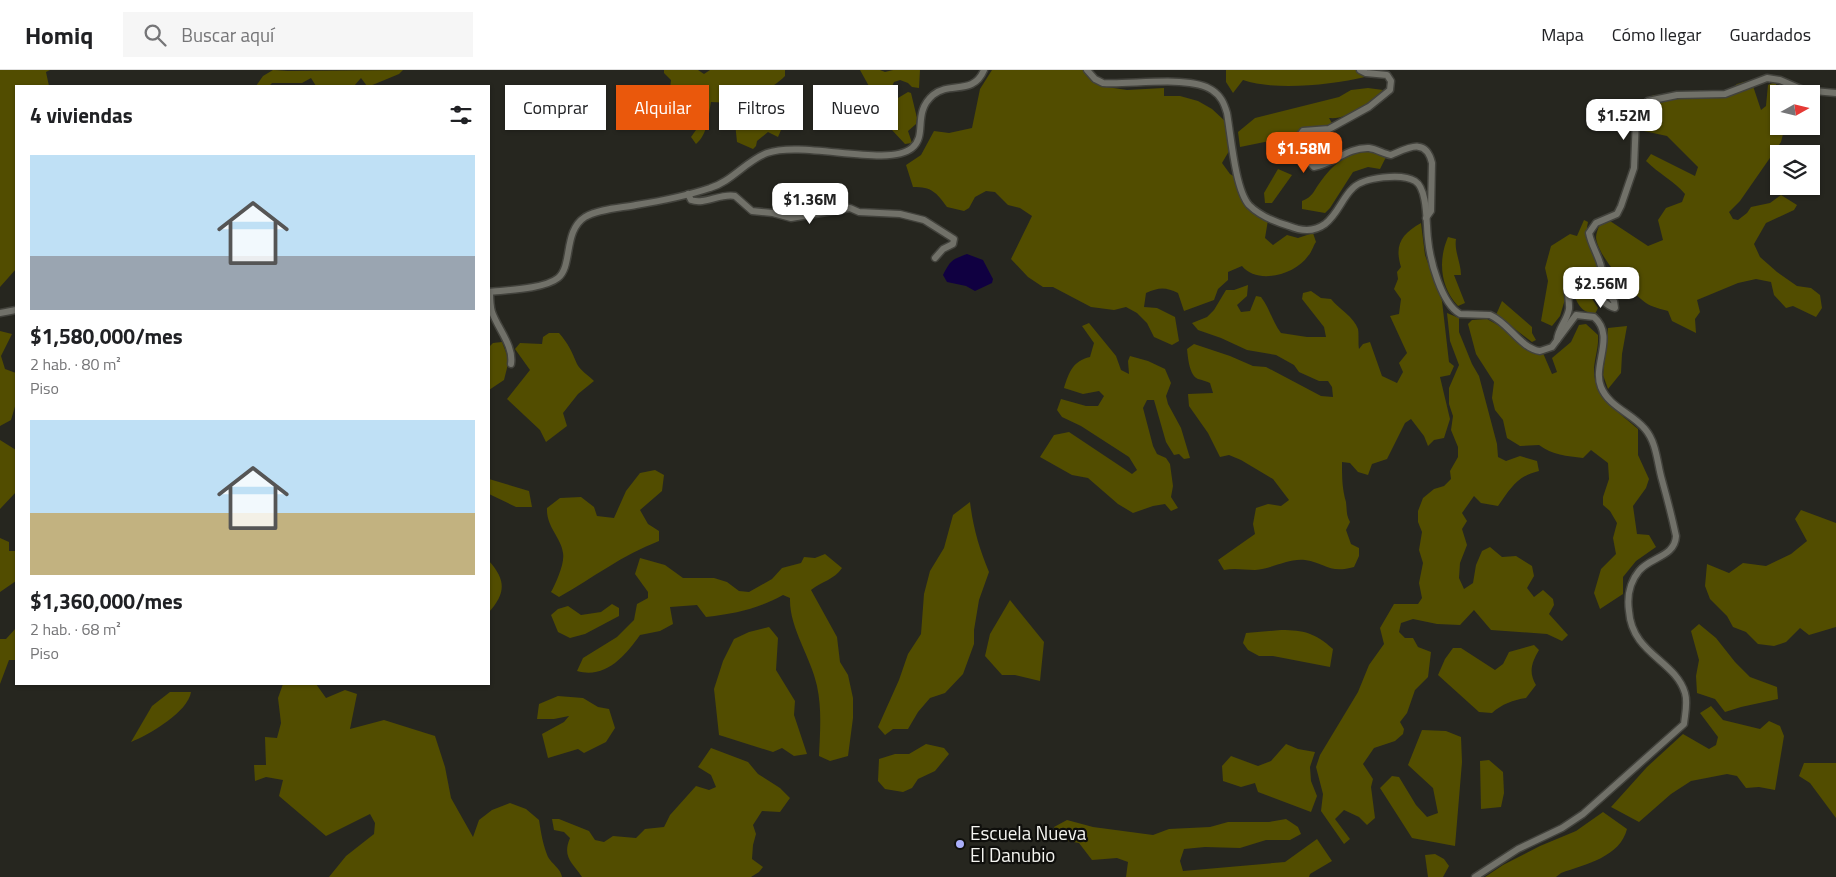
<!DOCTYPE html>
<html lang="es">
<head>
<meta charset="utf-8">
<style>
  body { margin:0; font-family:"Titillium Web",sans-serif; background:#f6f6f6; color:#202124; height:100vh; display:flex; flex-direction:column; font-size:19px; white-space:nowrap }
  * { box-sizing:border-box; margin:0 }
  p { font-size:16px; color:#757577 }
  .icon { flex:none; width:28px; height:28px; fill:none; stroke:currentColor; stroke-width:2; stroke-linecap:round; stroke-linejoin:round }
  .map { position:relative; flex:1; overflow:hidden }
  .drawer { position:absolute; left:15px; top:15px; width:475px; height:600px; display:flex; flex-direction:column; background:#fff; border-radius:0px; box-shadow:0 1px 4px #0004 }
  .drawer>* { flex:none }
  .guide { position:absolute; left:505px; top:15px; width:475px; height:45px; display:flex; gap:10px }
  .needle { width:32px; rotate:82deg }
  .fabs { position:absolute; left:1770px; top:15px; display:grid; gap:10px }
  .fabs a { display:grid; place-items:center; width:50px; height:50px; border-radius:0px; background:#fff; box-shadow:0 1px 4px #0004; font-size:25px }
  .price { position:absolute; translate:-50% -42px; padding:0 11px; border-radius:10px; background:#fff; color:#222; font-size:16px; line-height:32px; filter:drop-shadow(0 1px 2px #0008) }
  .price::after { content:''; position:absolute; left:50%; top:30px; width:15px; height:11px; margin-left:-8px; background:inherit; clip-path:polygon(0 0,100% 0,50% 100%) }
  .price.selected { background:#ea580c; color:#fff }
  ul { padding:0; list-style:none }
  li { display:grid; align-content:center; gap:10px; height:265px; padding:0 15px }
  li span { display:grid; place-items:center; height:155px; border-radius:0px; color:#555 }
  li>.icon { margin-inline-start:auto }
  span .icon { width:90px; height:90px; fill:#fffc; stroke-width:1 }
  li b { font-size:21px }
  h2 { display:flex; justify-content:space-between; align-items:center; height:60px; padding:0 15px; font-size:21px }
  .pill { padding:0 18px; border-radius:0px; background:#fff; box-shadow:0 1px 4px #0004; font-size:18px; line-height:45px }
  .pill.selected { background:#ea580c; color:#fff }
  header { display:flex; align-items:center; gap:30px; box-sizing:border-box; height:70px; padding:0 25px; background:#fff; border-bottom:1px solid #e0e0e0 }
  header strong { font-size:24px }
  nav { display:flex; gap:28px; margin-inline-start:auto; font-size:18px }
  .search { width:350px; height:45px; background:#f6f6f6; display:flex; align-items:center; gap:12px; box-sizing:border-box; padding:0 18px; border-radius:0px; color:#757577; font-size:19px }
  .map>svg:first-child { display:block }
  .forest { fill:#524d00 }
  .water { fill:#100041 }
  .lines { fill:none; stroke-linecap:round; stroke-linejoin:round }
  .minor-casing { stroke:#42423c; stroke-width:9 }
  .minor { stroke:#717169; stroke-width:6 }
  .poi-dot { fill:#aaaffb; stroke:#0f0f0c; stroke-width:2 }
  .labels { text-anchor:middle; stroke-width:4.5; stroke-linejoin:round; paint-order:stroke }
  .poi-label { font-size:19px; fill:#f5f5f1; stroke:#0f0f0c; text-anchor:start }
</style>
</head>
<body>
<header>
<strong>Homiq</strong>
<div class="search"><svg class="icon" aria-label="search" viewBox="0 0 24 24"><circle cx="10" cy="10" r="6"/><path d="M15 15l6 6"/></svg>Buscar aquí</div>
<nav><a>Mapa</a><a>Cómo llegar</a><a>Guardados</a></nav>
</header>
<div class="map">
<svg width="1836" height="807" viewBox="0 0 1836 807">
  <rect width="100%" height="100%" fill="#26261f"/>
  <g class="forest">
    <polygon points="0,0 50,0 46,2 49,16 16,16 16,199 0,217"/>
    <polygon points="273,0 288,1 403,0 399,4 370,16 367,16 361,8 354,16 316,16 311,8 302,13 272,13 269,16 256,16 263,6"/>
    <path d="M664,0H698L704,4L710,0H785V6C773,18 761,23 746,28L747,45L779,39L788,59L781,60L778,67L768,62L757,71L756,76L753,79L737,72L733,33L711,32C708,47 708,64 696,74L691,67L696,60L698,30L690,23H681L670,19L671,10L664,3Z"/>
    <polygon points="860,0 880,0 885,2 893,0 920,0 919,18 912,17 908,13 900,10 894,12 890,21 893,26 898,28 908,22 911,23 917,48 916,54 908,61 912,73 905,74 892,60 886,42 875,27"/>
    <path d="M992,0H1087L1100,16L1127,20L1164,18V26H1180L1198,31L1212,39L1226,52L1232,76L1222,93L1230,104L1240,110L1244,126L1268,150L1265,168L1273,175L1287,165L1298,168L1313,163L1316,172C1313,176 1312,182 1308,186C1295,205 1257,215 1242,196L1228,202V210L1218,219L1214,230L1184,241L1178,223C1166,217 1159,217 1146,223L1144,237L1157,238L1175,247L1179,271L1172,275L1154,267L1147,253L1137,243L1126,237L1114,240L1091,237L1053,217H1043L1028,207L1011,189L1032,146L1020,138L1008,135L995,122L986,121L975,127L969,138L964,141L947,137C936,122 932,117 913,117L906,95L921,85L934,61L949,63L972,58L980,19Z"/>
    <path d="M1226,0H1358L1364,3L1365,7C1331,15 1275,21 1243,10L1233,23L1226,12Z"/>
    <path d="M1751,10L1761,40L1766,36L1768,15L1775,12L1781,24H1779V56H1785L1781,72L1740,131L1729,142L1733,149L1738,150L1747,143L1751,137L1770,133L1781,125L1797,135L1794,140L1766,153L1754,174L1760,187L1777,202L1797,216L1811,218L1820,225L1822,238L1816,247L1793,236L1786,238L1774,225L1771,212L1756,209L1738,213L1697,230L1700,242L1695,249L1696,263L1672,251L1668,241C1661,239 1652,237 1646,233C1631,222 1597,186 1596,167C1596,164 1598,159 1599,156L1610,151L1648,176L1663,170L1658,150L1666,138L1682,132L1685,124C1674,111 1658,103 1646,91L1651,84L1695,106L1698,97L1667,66L1639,60C1639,45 1642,35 1653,25L1725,23L1737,14Z"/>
    <path d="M1368,18L1383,20C1369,33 1349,50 1329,48L1333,55L1321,59L1308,57L1302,59L1294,66L1240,77L1238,62L1255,48L1339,27L1351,20Z"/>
    <path d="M1362,82H1376L1386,87L1380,99L1368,97L1353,102L1330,138L1325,143L1302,139V131C1313,127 1314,120 1321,111C1332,96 1344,85 1362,82Z"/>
    <polygon points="1278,99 1292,105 1272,133 1265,133 1264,123"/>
    <path d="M1584,150L1588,152C1584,171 1592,174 1597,191C1600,200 1596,211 1601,223L1586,209L1572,206L1560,246L1552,256L1541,251L1548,211L1545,198L1551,176L1570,164L1577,166Z"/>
    <path d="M1421,153L1425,185L1442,231L1449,292L1454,296L1450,305L1440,307L1450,349L1444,368L1434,370L1428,376L1424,366L1411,349L1405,353L1387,389L1372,394L1368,405L1358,402L1350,393L1342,392C1342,407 1342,418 1346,432C1347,440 1346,445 1350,452L1346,460L1351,474L1359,478V486L1354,497C1329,504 1326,493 1305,490C1288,488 1272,499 1255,500C1244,500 1235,498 1224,500L1218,490L1255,464L1253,454L1256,438L1268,434L1281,436L1289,430L1273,409L1241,390L1229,385L1220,387L1208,363L1189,336L1188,324L1213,323L1210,313C1206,311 1202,310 1198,309C1189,305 1188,287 1187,279L1194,274L1230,286L1253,296L1266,297L1321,326L1333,327L1332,317L1328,311H1319L1299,302L1294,295L1276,285L1247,280L1221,268L1198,260L1192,253L1207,247L1214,240L1226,220H1234L1248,215L1247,226L1237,235L1241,242L1250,241L1256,226L1261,227C1270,239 1272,251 1281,263L1307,267H1326L1324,257L1302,229L1303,223L1311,221L1321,228L1331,229C1339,239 1354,247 1358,259C1359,264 1358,273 1359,279L1363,274L1370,272L1382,306L1397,313L1403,302L1399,293L1407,283L1390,246L1399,244L1401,229L1394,219L1398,209L1397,202L1401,197C1394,174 1402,164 1421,153Z"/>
    <path d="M1448,167L1456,169C1454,181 1461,193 1461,205H1454L1465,233L1458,236C1440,217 1438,190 1448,167Z"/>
    <path d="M1578,214L1591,227L1598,238L1595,244C1580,242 1577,233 1572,219Z"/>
    <polygon points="1502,231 1532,257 1532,263 1536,270 1532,272 1496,245"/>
    <path d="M1447,243L1459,248V262L1472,294L1479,306L1497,374L1498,387L1506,391L1520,386L1537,391L1539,401C1517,406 1511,418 1498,436L1481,433L1474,426L1462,443L1467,451L1462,459L1467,475L1460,493L1459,508L1464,519L1473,513L1476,495L1482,481L1490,477L1502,487L1516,486L1532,496L1534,506L1527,518L1534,527L1543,520L1553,529L1554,535L1549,544L1568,565L1562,571L1547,564L1491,560L1474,540L1460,555L1437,554L1413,549L1401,553L1399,562L1405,568H1413L1418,577L1431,582L1428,607L1415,620L1407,643L1400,652L1404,659L1403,664L1395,671L1374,678L1363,694L1373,709L1371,717L1375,748L1367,755L1359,747L1344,740L1335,749L1350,769L1344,774L1321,741L1323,724L1316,697L1320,685L1358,622L1369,595L1384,574L1380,558L1394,534H1418L1422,528L1419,513L1423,493L1419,480L1422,462L1418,452V441L1423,428L1434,419L1444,416L1451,409L1450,401L1458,387V377L1451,360L1453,346L1449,334V318L1459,295L1450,271Z"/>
    <path d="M1487,249L1505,259L1527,280L1543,283L1552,304L1557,302L1552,288L1571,272L1579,255L1586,254L1598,265C1599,278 1594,289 1594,301C1594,326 1621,344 1638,359V385L1649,409L1646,418L1633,436L1637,464L1649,465L1656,477L1636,491L1623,507V524L1600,539L1594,523L1601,499L1616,484L1613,468L1617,453L1610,441L1603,435V427L1609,409L1608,393L1591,380L1583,388C1567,386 1552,385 1539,375L1520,376L1507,368L1503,350L1495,340L1492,328L1494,312L1476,284L1468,254L1472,250Z"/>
    <path d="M1089,253L1116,286L1121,300L1129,304L1128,291L1130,286L1148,291L1165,299L1171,313L1166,326L1168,334L1181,358L1190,388L1184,389L1179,384L1174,385L1166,372L1154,330H1147L1143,338L1153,376L1157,384L1166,388L1170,394L1173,416L1171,427L1178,438L1171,441L1165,434L1153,436L1133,443L1118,434L1088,408L1072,405L1040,387L1054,365L1069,362L1132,404L1137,400L1129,387L1081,356L1062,347L1057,340L1061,329L1086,336H1098L1104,326L1099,321L1083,324L1064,318C1069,302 1073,291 1090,287L1094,273L1082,256Z"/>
    <polygon points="1627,256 1622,284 1621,303 1608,319 1603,305 1608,258"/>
    <polygon points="0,261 12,264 1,286 5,299 16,303 16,333 11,350 0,356"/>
    <path d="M549,263H559C568,273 572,282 577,294C580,300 589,306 594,311L578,324L563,343L567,356L546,372L540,360L507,329L530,300L515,279L520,273L542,274L543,267Z"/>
    <polygon points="502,272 509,290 504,310 489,320 489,277 493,273"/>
    <polygon points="0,370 16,380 16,422 0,439"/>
    <path d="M655,400L664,405L662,421L640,440L648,454L659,461V471C622,485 593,508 559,527L551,522C556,513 565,493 563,483C561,467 546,457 547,438L560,428L581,427L594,437L597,446L614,448L626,421L640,403Z"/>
    <polygon points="489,409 529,421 532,437 516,437 489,424"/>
    <path d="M970,432C973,457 979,478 989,502L979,530L974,560V574L963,604L945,623L930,628L918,642L908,659H893L885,665L878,657L899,610L908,584L921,564L924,524L930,501L944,478L953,445Z"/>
    <polygon points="1801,440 1836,453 1836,557 1809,565 1800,558 1786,572 1774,576 1758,574 1746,562 1733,557 1727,546 1710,529 1705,516 1707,494 1729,503 1743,493 1766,496 1791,484 1807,471 1795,449"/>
    <polygon points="0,468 9,472 9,481 16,481 16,511 0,522"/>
    <path d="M825,484L842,498C834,510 822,511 811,520L837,567L840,592L848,605L853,628V648L848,686L830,691L819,686C820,663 822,639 817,616C811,587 789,558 790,528L783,525C755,540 737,543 706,547L697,535L670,537L673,554L660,561L640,565C625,586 606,609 577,601L583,588L617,567L634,550L637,534L648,528V522L635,504L640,488L665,495L683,508H714L727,512L739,521L749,522L772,509L782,498L801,493L804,487L815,488Z"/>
    <path d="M489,491C506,510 506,523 489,542Z"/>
    <polygon points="1010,530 1044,572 1040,611 1015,605 1002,605 985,586 990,564"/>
    <polygon points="612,534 619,538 619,546 585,564 570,568 558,562 551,545 558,539 568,536 581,545 601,542"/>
    <polygon points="1699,554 1716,568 1735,592 1750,607 1777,617 1778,629 1741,637 1725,642 1715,629 1697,623 1696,606 1699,590 1691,561"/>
    <polygon points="769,557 778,568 776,600 795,631 794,645 807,684 794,686 782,678 773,682 719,665 714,619 723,591 734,569 749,562"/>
    <polygon points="16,558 16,590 9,590 0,614 0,569 6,569"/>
    <path d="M1281,560C1304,560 1315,563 1333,579L1330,597L1273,586H1259L1248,580L1243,573L1246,563Z"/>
    <path d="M1534,575L1539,580C1532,592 1528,602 1536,615L1526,628C1513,630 1502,634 1492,643L1479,642L1438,605L1445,589L1453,578H1461L1495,600L1503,594L1509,582Z"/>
    <path d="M283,614H316L326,628L345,620L357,624L350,659L384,650L435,666L445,697L451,728L473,767L479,750L492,740L510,733L526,739L539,750C541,763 543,775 548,787C552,794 561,799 562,807H329L346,786L374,764L375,753L370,744L326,766L279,726L283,710L266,707L255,711L254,695H266L265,667L277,668L281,653L278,628Z"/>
    <path d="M170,622H191C188,642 150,664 131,672L152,636Z"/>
    <polygon points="558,626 583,628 598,637 609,639 615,658 606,672 584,683 578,679 548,688 542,664 564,652 569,646 554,649 537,649 539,634"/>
    <polygon points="1711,636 1723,650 1760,659 1769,651 1780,656 1784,666 1775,720 1759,717 1746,718 1737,706 1727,704 1691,711 1671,724 1639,752 1611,737 1647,697 1683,664 1709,679 1716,675 1718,667 1700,643"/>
    <polygon points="1422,660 1446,661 1461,667 1462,692 1455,776 1412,768 1380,718 1392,706 1399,707 1416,735 1427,747 1438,743 1433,718 1408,695"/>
    <polygon points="926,674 944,678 949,684 935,701 918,709 912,718 903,722 885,719 878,711 879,689 895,684 909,684"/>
    <polygon points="1286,674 1298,679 1315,682 1310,697 1311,711 1317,726 1311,742 1258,722 1255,713 1241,717 1223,711 1222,696 1231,686 1258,696 1271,691"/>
    <path d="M711,678L748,692L758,704L780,718L790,728L780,742L762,741L753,755L756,764L753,775L752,789L763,797L759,802L751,807H582C572,792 562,787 570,768L564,762L554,760L552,749H559L589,761L595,770L604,772L613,766L636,768L645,759L664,757L670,745L696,716L709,720L716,717L711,705L698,697Z"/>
    <polygon points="1489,690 1503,702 1504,723 1501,737 1481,739 1480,691"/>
    <polygon points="1804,693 1836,693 1836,748 1810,713 1799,706"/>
    <path d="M1603,742L1627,759C1620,787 1586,794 1561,803L1556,807H1485L1503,795L1540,776L1576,761Z"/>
    <polygon points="1286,749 1298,757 1301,764 1290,770 1266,770 1240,778 1205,777 1184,779 1180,791 1183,801 1285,792 1317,769 1332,791 1310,804 1309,807 1126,807 1128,792 1117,788 1092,790 1079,773 1062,770 1054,757 1067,750 1093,757 1153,765 1169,759 1210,757 1228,752 1269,752"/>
    <polygon points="1435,784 1444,789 1449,796 1443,807 1428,807 1425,785"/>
  </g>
  <path class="water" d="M967,184L983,190L993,209L992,213L975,221L966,216L947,212L943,205C951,190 951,190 967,184Z"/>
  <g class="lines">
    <g class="minor-casing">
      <g id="minor">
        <path d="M1087,0L1095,9L1103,13C1131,15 1191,5 1212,20C1221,26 1224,33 1227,43C1231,65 1235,119 1249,135C1259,145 1275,152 1289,156C1301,161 1314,162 1325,154C1338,144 1342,128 1353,118C1364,107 1402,103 1415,111C1428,119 1426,154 1428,169C1430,190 1441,233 1460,244L1490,245C1509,253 1520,278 1540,281L1552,277L1576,245L1594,247C1616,266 1592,295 1601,317C1609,337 1632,343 1645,359C1657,373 1657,393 1662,410C1667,428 1672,447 1676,466C1675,487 1650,487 1639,501C1630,512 1627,527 1629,541C1632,584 1675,590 1685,623C1688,633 1685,644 1684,654L1583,744L1562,758L1518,779L1475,807"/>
        <path d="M1360,0L1366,3L1387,5L1391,11L1390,20L1369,37L1329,59L1303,61L1299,66L1301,82L1314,97C1334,94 1347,77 1369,78C1377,79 1384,84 1391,85C1408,78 1426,67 1432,93L1431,141L1426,148"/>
        <path d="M688,124L691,130C705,135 720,123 735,126L752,141L773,143L791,148L850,138L859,142L900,144L924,150L954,169L953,174L943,179L935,188"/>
        <path d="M489,222C507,220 544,219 558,208C573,196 563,161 585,147C599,139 620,138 636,135C661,131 686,126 710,118C731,112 746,91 767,83C803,70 888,98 912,78C928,65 912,43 933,25C950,11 973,26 984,0"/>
        <path d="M490,222C490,229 490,235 492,242C498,259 514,276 511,294"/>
        <polyline points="0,243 16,240"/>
        <path d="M1557,270C1558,258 1567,251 1569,239C1570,228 1563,212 1572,203C1592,202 1596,234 1615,238L1614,231C1603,220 1605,208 1600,193C1597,183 1591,174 1589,163L1596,153L1617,144L1621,136L1634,98L1636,48L1640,39L1648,31L1677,25L1725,24L1767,8L1780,10L1803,20L1836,23"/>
      </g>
    </g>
    <use href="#minor" class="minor"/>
  </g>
  <circle class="poi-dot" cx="960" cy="774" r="5"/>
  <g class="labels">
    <g class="poi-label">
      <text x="970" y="770">Escuela Nueva<tspan x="970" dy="22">El Danubio</tspan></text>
    </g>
  </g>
</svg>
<div class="fabs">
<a><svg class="needle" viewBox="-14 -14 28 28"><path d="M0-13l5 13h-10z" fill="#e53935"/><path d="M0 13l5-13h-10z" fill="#757577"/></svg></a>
<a><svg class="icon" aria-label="layers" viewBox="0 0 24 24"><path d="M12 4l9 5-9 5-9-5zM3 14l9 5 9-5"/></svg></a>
</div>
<b class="price" style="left:1624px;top:71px">$1.52M</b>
<b class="price selected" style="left:1304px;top:104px">$1.58M</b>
<b class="price" style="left:810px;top:155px">$1.36M</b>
<b class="price" style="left:1601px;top:239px">$2.56M</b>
<div class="guide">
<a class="pill">Comprar</a>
<a class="pill selected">Alquilar</a>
<a class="pill">Filtros</a>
<a class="pill">Nuevo</a>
</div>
<section class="drawer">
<h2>4 viviendas<svg class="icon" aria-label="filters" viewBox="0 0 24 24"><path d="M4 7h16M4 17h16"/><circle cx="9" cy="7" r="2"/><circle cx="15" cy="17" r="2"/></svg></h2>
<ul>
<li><span style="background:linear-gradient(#bfe0f5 65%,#9aa5b1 0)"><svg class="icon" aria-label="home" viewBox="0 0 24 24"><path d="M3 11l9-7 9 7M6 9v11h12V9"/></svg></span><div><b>$1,580,000/mes</b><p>2 hab. · 80 m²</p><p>Piso</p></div></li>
<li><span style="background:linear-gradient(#bfe0f5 60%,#c2b280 0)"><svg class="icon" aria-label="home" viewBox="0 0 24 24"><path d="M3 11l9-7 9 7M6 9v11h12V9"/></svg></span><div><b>$1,360,000/mes</b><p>2 hab. · 68 m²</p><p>Piso</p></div></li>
</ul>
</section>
</div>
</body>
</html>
